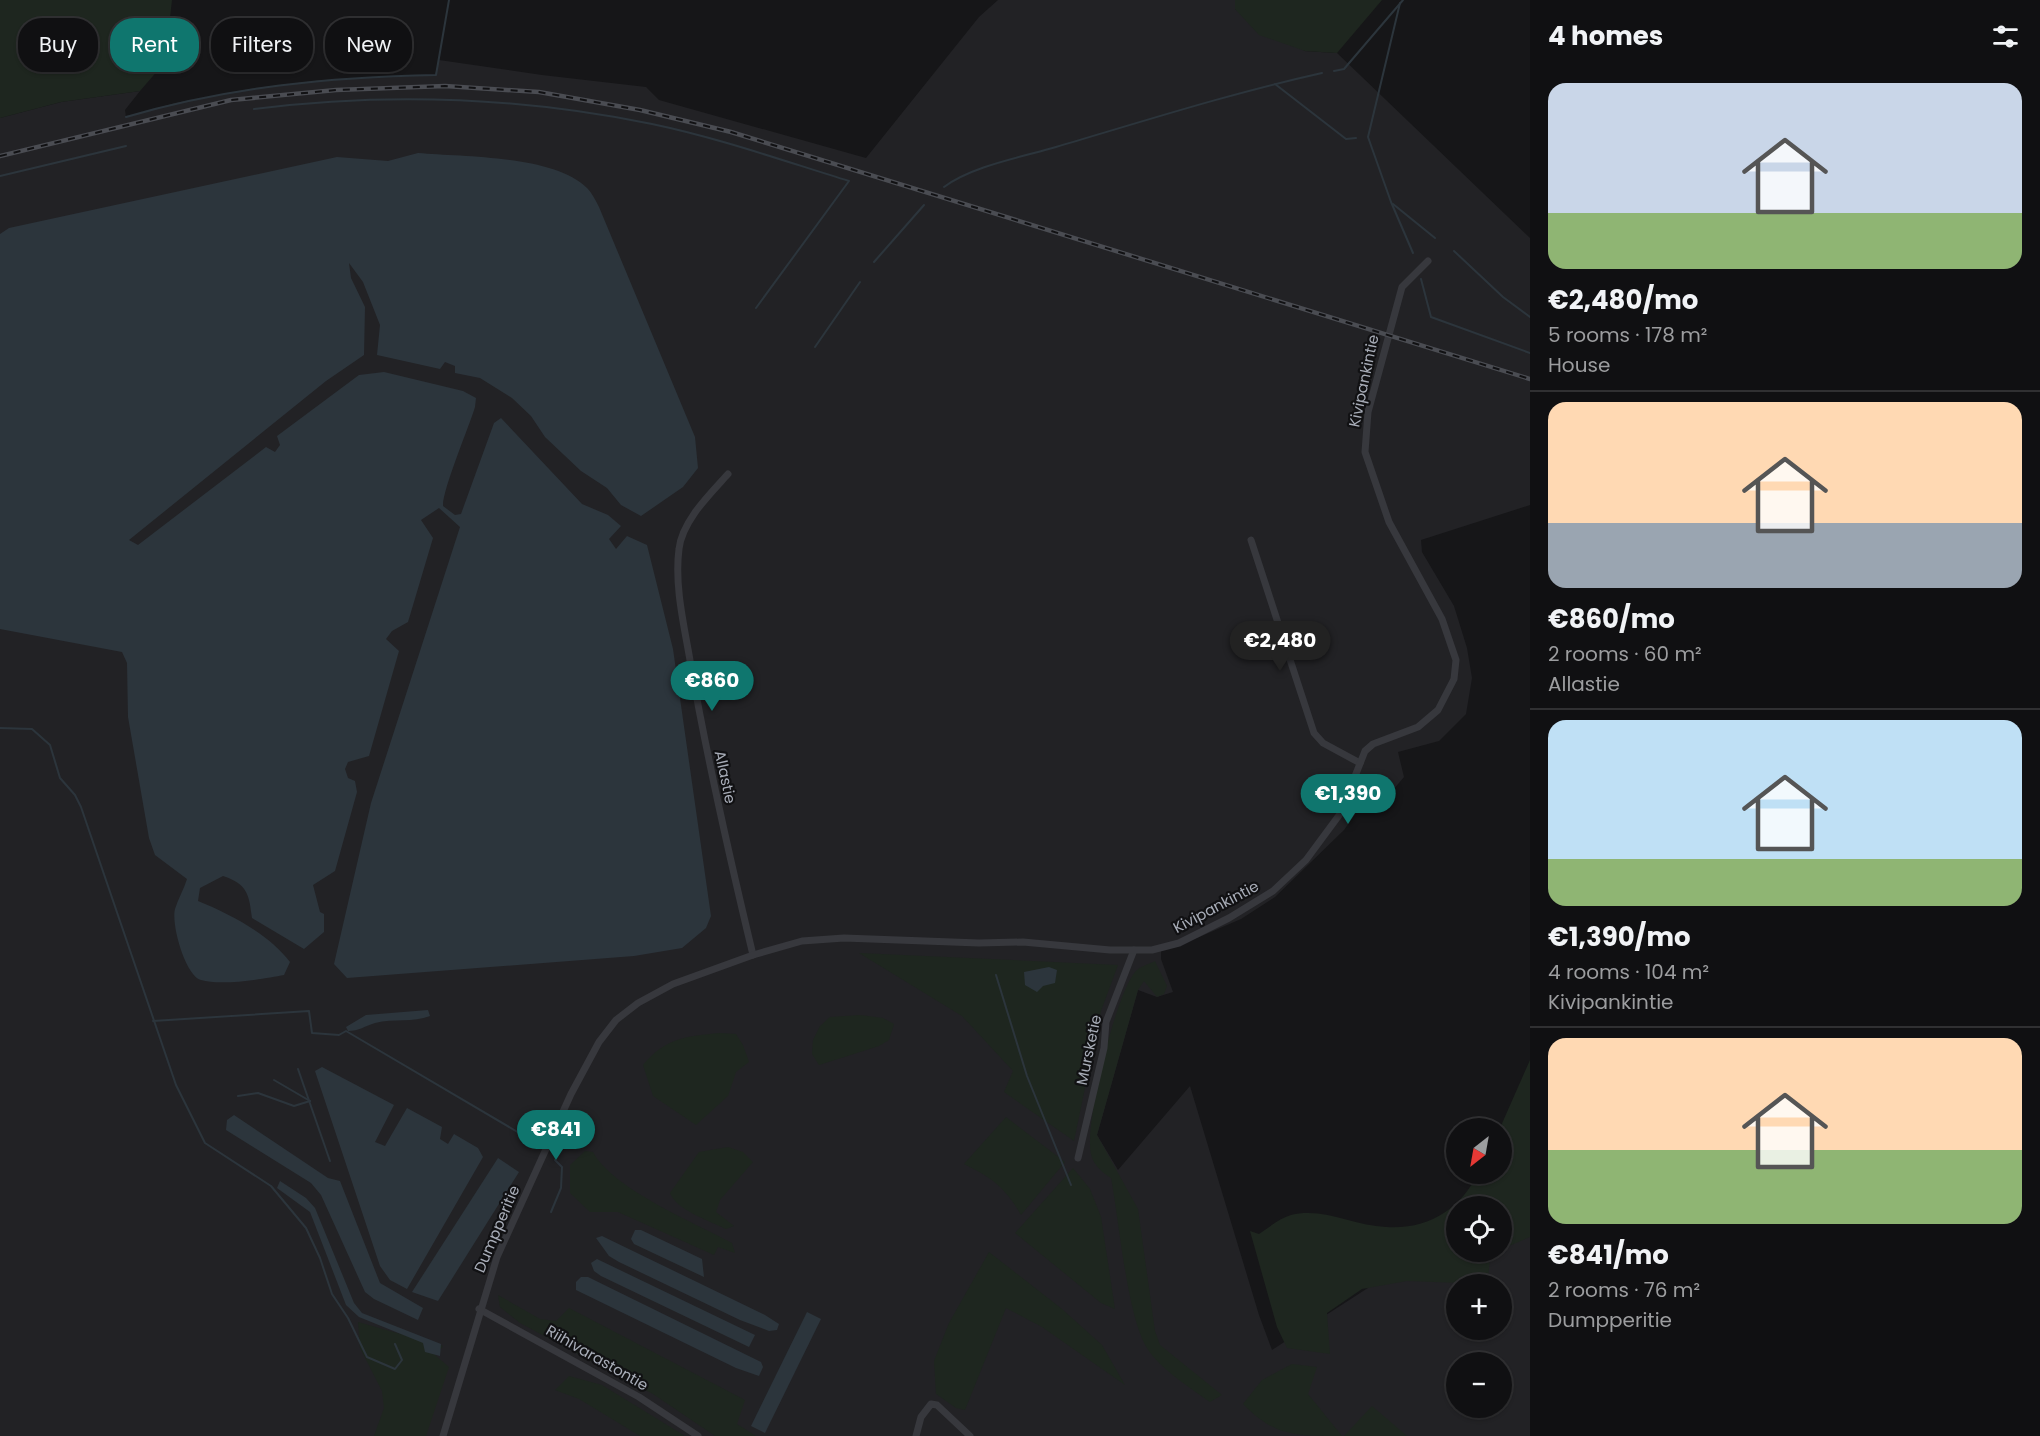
<!DOCTYPE html>
<html lang="en">
<head>
<meta charset="utf-8">
<style>
  body { margin:0; font-family:Poppins,sans-serif; background:#19191b; color:#f1f3f6; height:100vh; display:flex; flex-direction:column; font-size:22px; white-space:nowrap }
  * { box-sizing:border-box; margin:0 }
  p { font-size:20px; color:#9c9d9f }
  .icon { flex:none; width:33px; height:33px; fill:none; stroke:currentColor; stroke-width:2; stroke-linecap:round; stroke-linejoin:round }
  .map { position:relative; flex:1; overflow:hidden }
  .sheet { display:flex; flex-direction:column; background:#101012; width:510px }
  .sheet>* { flex:none }
  .guide { position:absolute; left:18px; top:18px; width:570px; height:54px; display:flex; gap:12px }
  .needle { width:39px; rotate:211deg }
  .tools { position:absolute; left:1446px; top:1118px; display:grid; gap:12px }
  .tools a { display:grid; place-items:center; width:66px; height:66px; border-radius:50%; background:#101012; box-shadow:0 2px 4px #0004,0 0 0 2px #303032; font-size:30px }
  .price { position:absolute; translate:-50% -51px; padding:0 14px; border-radius:21px; background:#0f766e; color:#fff; font-size:20px; line-height:39px; filter:drop-shadow(0 2px 3px #0008) }
  .price::after { content:''; position:absolute; left:50%; top:36px; width:18px; height:14px; margin-left:-9px; background:inherit; clip-path:polygon(0 0,100% 0,50% 100%) }
  .price.on { background:#222; color:#fff }
  ul { padding:0; list-style:none }
  li { display:grid; align-content:center; gap:12px; height:318px; padding:0 18px }
  li+li { border-top:2px solid #303032 }
  li span { display:grid; place-items:center; height:186px; border-radius:18px; color:#555 }
  li>.icon { margin-inline-start:auto }
  span .icon { width:108px; height:108px; fill:#fffc; stroke-width:1 }
  li b { font-size:26px }
  h2 { display:flex; justify-content:space-between; align-items:center; height:72px; padding:0 18px; font-size:26px }
  .chip { padding:0 21px; border-radius:24px; background:#101012; box-shadow:0 2px 4px #0004,0 0 0 2px #303032; font-size:21px; line-height:54px }
  .chip.on { background:#0f766e; color:#fff }
  main { display:flex; flex:1; min-height:0 }
  .map>svg:first-child { display:block }
  .built { fill:#222225; fill-rule:evenodd }
  .green { fill:#1e261f }
  .water { fill:#2c353c }
  .lines { fill:none; stroke-linecap:round; stroke-linejoin:round }
  .stream { stroke:#2c353c; stroke-width:2 }
  .minor { stroke:#37383d; stroke-width:7 }
  .rail-casing { stroke:#4a4c52; stroke-width:4.5 }
  .rail { stroke:#111113; stroke-width:2; stroke-dasharray:7; stroke-linecap:butt }
  .labels { text-anchor:middle; stroke-width:4.5; stroke-linejoin:round; paint-order:stroke }
  .street-label { font-size:15px; fill:#a8adb8; stroke:#111113 }
</style>
</head>
<body>
<main>
<div class="map">
<svg width="1530" height="1436" viewBox="0 0 1530 1436">
  <rect width="100%" height="100%" fill="#161618"/>
  <path class="built" d="M998,0H1235V9L1305,51L1337,53L1530,238V505L1421,540L1422,552L1454,606L1467,648L1472,678L1466,714L1439,741L1398,752L1404,777L1388,796L1375,786L1344,830L1275,897L1241,919L1197,938L1161,949V959L1173,992L1157,997L1138,990L1097,1135L1118,1170L1190,1086L1259,1315L1272,1350L1456,1231V1251H1502V1208L1530,1217V1436H0V118L61,102L140,91L125,110L126,117L175,103L255,88L323,80L435,75L439,60L542,75L646,87L659,100L866,158L979,17ZM1456,1284H1502V1329H1456ZM1456,1362H1502V1407H1456Z"/>
  <g class="green">
    <polygon points="0,0 172,0 165,62 140,91 61,102 0,118"/>
    <polygon points="1235,0 1382,0 1337,53 1305,51 1259,35 1235,9"/>
    <polygon points="859,953 1118,965 1101,1011 1074,1141 1004,1092 1013,1071 962,1016"/>
    <path d="M1155,961L1167,986L1164,994L1157,997L1144,981L1138,990L1097,1135L1138,1209L1155,1331L1160,1345L1222,1395L1210,1402C1189,1387 1160,1369 1147,1348C1127,1316 1119,1219 1111,1178C1103,1173 1093,1165 1091,1154C1084,1125 1115,996 1135,972C1139,967 1149,964 1155,961Z"/>
    <polygon points="860,1015 883,1018 894,1024 889,1040 879,1046 819,1065 812,1054 813,1040 820,1026 830,1017"/>
    <path d="M720,1033L736,1034L743,1045L749,1062L736,1072L728,1096L696,1125L653,1096L643,1065C665,1038 687,1036 720,1033Z"/>
    <path d="M1530,1060V1237L1502,1249V1206H1456V1251H1495L1490,1253L1488,1284L1407,1281L1362,1289L1327,1313L1330,1354L1287,1348L1277,1327L1250,1231L1259,1234C1268,1228 1280,1218 1291,1215C1324,1207 1354,1226 1386,1227C1428,1230 1461,1209 1478,1173H1502L1500,1128Z"/>
    <path d="M1006,1117L1065,1162L1021,1215C1005,1187 992,1178 964,1164Z"/>
    <path d="M728,1147L743,1152L753,1162L720,1200L716,1212L734,1226L726,1229C710,1221 676,1210 670,1193L699,1152Z"/>
    <path d="M585,1151L593,1152C613,1189 693,1222 732,1243L735,1253L718,1247L714,1255L618,1212H590L570,1193V1165Z"/>
    <polygon points="1073,1168 1090,1189 1101,1217 1115,1309 1101,1303 1015,1233"/>
    <polygon points="989,1252 1062,1309 1102,1345 1125,1385 1042,1327 1006,1308 965,1410 956,1408 936,1394 934,1361 949,1323"/>
    <polygon points="498,1295 540,1319 556,1321 569,1308 745,1400 737,1424 756,1436 715,1436 653,1394 520,1323 500,1307"/>
    <polygon points="358,1322 443,1346 435,1355 449,1367 426,1436 374,1436 384,1408 382,1391 360,1348"/>
    <path d="M1292,1364L1317,1367L1308,1394L1342,1436C1295,1436 1274,1436 1243,1404L1262,1380Z"/>
    <polygon points="569,1376 602,1385 685,1436 640,1436 579,1399 555,1390"/>
    <polygon points="1372,1406 1407,1436 1344,1436"/>
  </g>
  <g class="water">
    <path d="M418,153C463,157 554,155 587,188C592,193 596,201 599,207L695,437L698,468L683,487L641,516L621,505L607,488L581,471L545,437L531,416L512,398L480,378L455,373V366L445,362L440,369L377,355L380,325L363,282L349,263L351,278L365,307L364,355L326,381L129,540L138,545L266,447L275,452L280,445L277,436L359,375L384,372L463,391L476,398L475,407C469,427 442,491 443,506L455,515L461,514L494,423L501,418L582,504L608,515L621,526L609,539L616,549L627,536L647,545L673,649L711,916L706,928L682,948L634,956L347,978L334,964L371,803L460,527L439,508L421,520L433,538L408,622L392,631L386,639L399,651L369,756L348,762L345,769L348,778L355,781L357,792L335,871L313,885L320,912L324,914V932L304,949L252,918C249,895 248,884 223,876L200,888L198,901C230,914 269,934 290,962L284,975C263,979 221,986 201,980C185,975 171,924 175,909C178,899 184,889 187,879L155,855L149,838L128,717L127,663L122,652L0,629V234L9,228L337,157L388,161Z"/>
    <polygon points="1049,967 1057,970 1055,983 1043,986 1037,992 1025,985 1024,972"/>
    <path d="M428,1010L430,1016C413,1023 394,1018 375,1023C365,1026 359,1031 348,1031L346,1027L366,1015Z"/>
    <polygon points="322,1067 394,1105 375,1142 385,1146 407,1108 442,1127 440,1139 448,1144 454,1134 478,1148 483,1157 407,1289 390,1280 380,1266 315,1071"/>
    <polygon points="234,1115 328,1178 340,1181 380,1283 423,1308 418,1320 374,1299 365,1292 321,1195 311,1183 226,1130 227,1120"/>
    <polygon points="498,1158 519,1172 438,1301 412,1292"/>
    <polygon points="280,1181 306,1198 315,1208 354,1303 362,1313 441,1344 440,1356 425,1352 423,1343 359,1317 346,1305 310,1212 277,1188"/>
    <polygon points="635,1230 641,1230 702,1259 704,1277 634,1244 631,1239"/>
    <polygon points="602,1236 765,1315 779,1324 777,1330 769,1331 740,1320 619,1262 609,1256 596,1238"/>
    <polygon points="597,1259 755,1335 749,1347 601,1276 594,1271 591,1263"/>
    <polygon points="581,1277 588,1277 761,1362 763,1367 759,1376 736,1368 576,1290 576,1282"/>
    <polygon points="807,1312 821,1319 765,1433 751,1426"/>
  </g>
  <g class="lines">
    <g class="stream">
      <polyline points="1400,3 1368,137 1391,202 1413,253"/>
      <polyline points="1334,71 1344,69 1403,0"/>
      <polyline points="1275,84 1346,139 1356,138"/>
      <path d="M254,109C388,92 520,97 652,124C719,138 784,161 849,181L756,308"/>
      <path d="M126,117C227,87 331,77 436,75L449,0"/>
      <polyline points="0,176 126,146"/>
      <path d="M944,187C972,166 1022,157 1056,147C1144,121 1232,93 1322,73"/>
      <polyline points="1393,204 1435,238"/>
      <polyline points="1454,251 1503,297 1530,317"/>
      <polyline points="874,262 924,205"/>
      <polyline points="1421,279 1431,317 1530,353"/>
      <polyline points="815,347 860,282"/>
      <polyline points="0,728 32,729 50,745 60,778 75,795 81,807 176,1085 205,1143 271,1186 306,1228 320,1258 332,1294 348,1318 367,1357 395,1369 402,1360 395,1344"/>
      <polyline points="996,975 1027,1076 1071,1185"/>
      <polyline points="153,1021 309,1011 312,1033 339,1035 346,1031 533,1141"/>
      <polyline points="298,1069 330,1161"/>
      <polyline points="274,1080 310,1101"/>
      <polyline points="238,1096 258,1093 294,1106 310,1101"/>
      <polyline points="551,1212 561,1188 562,1167 555,1160"/>
    </g>
    <g class="minor">
      <path d="M728,474C710,494 682,521 679,549C674,587 685,629 691,666C708,764 730,859 753,955"/>
      <polyline points="1251,540 1314,733 1323,743 1360,763"/>
      <polyline points="1078,1158 1104,1048 1106,1022 1134,950"/>
      <polyline points="479,1309 639,1397 698,1436"/>
      <polyline points="443,1436 497,1257 571,1094 599,1042 616,1020 638,1003 673,984 753,955 802,941 844,938 979,943 1023,942 1110,950 1152,950 1179,943 1229,918 1273,891 1306,860 1340,814 1365,751 1373,744 1418,727 1438,710 1454,679 1456,660 1442,619 1389,522 1365,452 1368,412 1402,287 1428,261"/>
      <polyline points="916,1436 921,1417 931,1404 937,1405 970,1436"/>
    </g>
    <g class="rail-casing">
      <polyline id="rail" points="0,156 231,100 336,90 445,86 539,92 640,110 731,132 1530,379"/>
    </g>
    <use href="#rail" class="rail"/>
  </g>
  <g class="labels">
    <g class="street-label">
      <text transform="translate(1364 381) rotate(-78)" y="5">Kivipankintie</text>
      <text transform="translate(725 777) rotate(78)" y="5">Allastie</text>
      <text transform="translate(1216 907) rotate(-28)" y="5">Kivipankintie</text>
      <text transform="translate(1089 1050) rotate(-78)" y="5">Mursketie</text>
      <text transform="translate(497 1229) rotate(-67)" y="5">Dumpperitie</text>
      <text transform="translate(597 1358) rotate(30)" y="5">Riihivarastontie</text>
    </g>
  </g>
</svg>
<div class="tools">
<a><svg class="needle" viewBox="-14 -14 28 28"><path d="M0-13l5 13h-10z" fill="#e53935"/><path d="M0 13l5-13h-10z" fill="#9c9d9f"/></svg></a>
<a><svg class="icon" aria-label="locate" viewBox="0 0 24 24"><circle cx="12" cy="12" r="6"/><path d="M12 2v4M12 18v4M2 12h4M18 12h4"/></svg></a>
<a>+</a>
<a>−</a>
</div>
<b class="price on" style="left:1280px;top:672px">€2,480</b>
<b class="price" style="left:712px;top:712px">€860</b>
<b class="price" style="left:1348px;top:825px">€1,390</b>
<b class="price" style="left:556px;top:1161px">€841</b>
<div class="guide">
<a class="chip">Buy</a>
<a class="chip on">Rent</a>
<a class="chip">Filters</a>
<a class="chip">New</a>
</div>
</div>
<section class="sheet">
<h2>4 homes<svg class="icon" aria-label="filters" viewBox="0 0 24 24"><path d="M4 7h16M4 17h16"/><circle cx="9" cy="7" r="2"/><circle cx="15" cy="17" r="2"/></svg></h2>
<ul>
<li><span style="background:linear-gradient(#c9d6e8 70%,#8fb573 0)"><svg class="icon" aria-label="home" viewBox="0 0 24 24"><path d="M3 11l9-7 9 7M6 9v11h12V9"/></svg></span><div><b>€2,480/mo</b><p>5 rooms · 178 m²</p><p>House</p></div></li>
<li><span style="background:linear-gradient(#ffd9b3 65%,#9aa5b1 0)"><svg class="icon" aria-label="home" viewBox="0 0 24 24"><path d="M3 11l9-7 9 7M6 9v11h12V9"/></svg></span><div><b>€860/mo</b><p>2 rooms · 60 m²</p><p>Allastie</p></div></li>
<li><span style="background:linear-gradient(#bfe0f5 75%,#8fb573 0)"><svg class="icon" aria-label="home" viewBox="0 0 24 24"><path d="M3 11l9-7 9 7M6 9v11h12V9"/></svg></span><div><b>€1,390/mo</b><p>4 rooms · 104 m²</p><p>Kivipankintie</p></div></li>
<li><span style="background:linear-gradient(#ffd9b3 60%,#8fb573 0)"><svg class="icon" aria-label="home" viewBox="0 0 24 24"><path d="M3 11l9-7 9 7M6 9v11h12V9"/></svg></span><div><b>€841/mo</b><p>2 rooms · 76 m²</p><p>Dumpperitie</p></div></li>
</ul>
</section>
</main>
</body>
</html>
